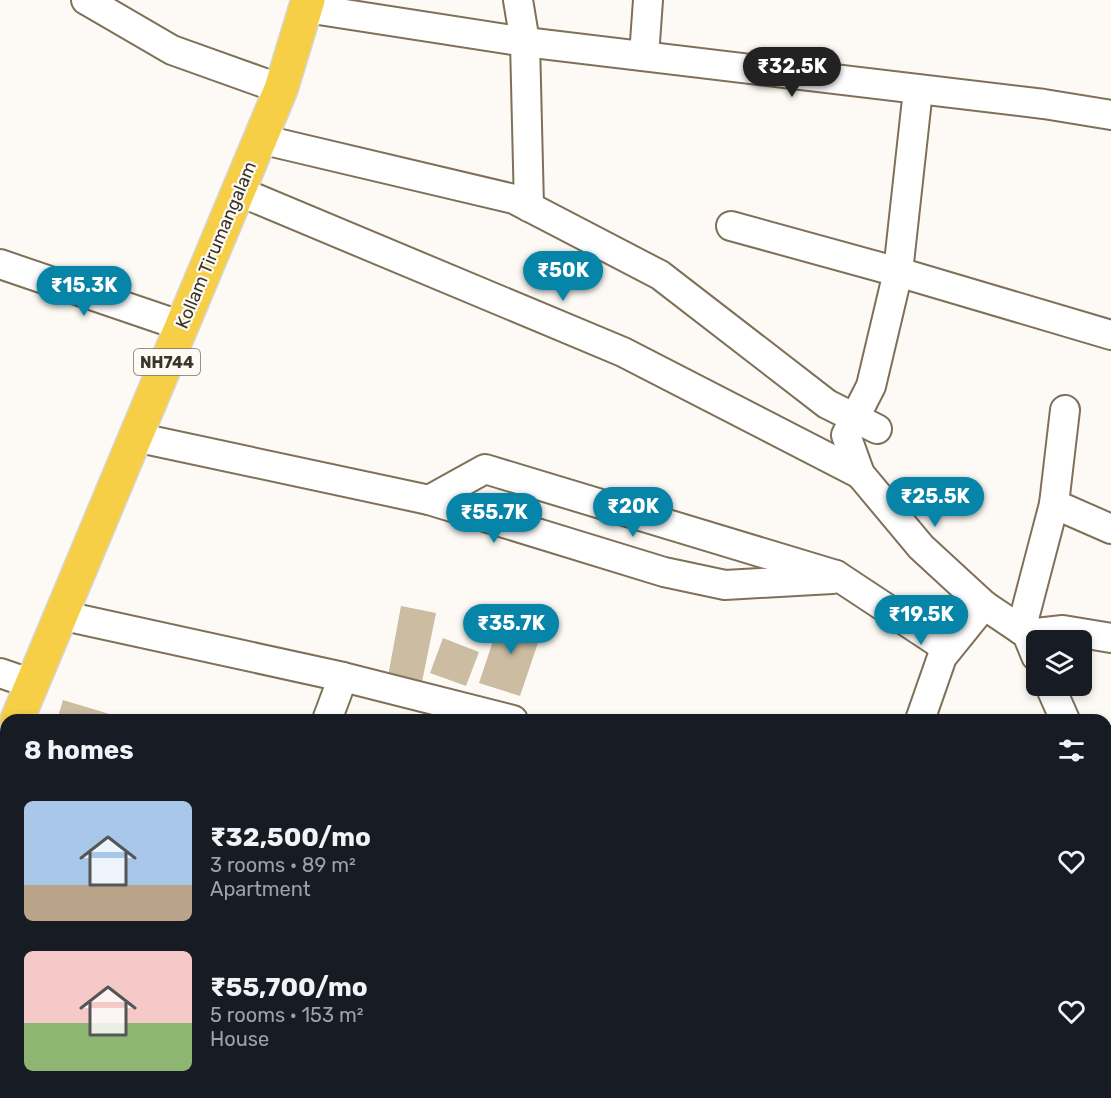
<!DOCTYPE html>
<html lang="en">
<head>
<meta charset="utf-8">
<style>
  body { margin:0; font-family:Rubik,sans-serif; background:#20242c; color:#f1f3f6; height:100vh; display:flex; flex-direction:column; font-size:22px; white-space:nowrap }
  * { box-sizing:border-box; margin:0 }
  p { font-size:20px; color:#9ea1a6 }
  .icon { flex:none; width:33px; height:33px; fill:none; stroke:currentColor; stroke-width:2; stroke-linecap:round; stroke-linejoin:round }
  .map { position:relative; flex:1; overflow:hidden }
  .drawer { position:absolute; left:0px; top:714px; width:1112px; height:384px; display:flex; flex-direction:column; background:#171b24; border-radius:18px 18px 0 0; box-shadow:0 3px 9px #0003 }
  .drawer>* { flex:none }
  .tools { position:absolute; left:1026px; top:630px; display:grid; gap:12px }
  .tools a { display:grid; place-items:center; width:66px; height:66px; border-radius:9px; background:#171b24; box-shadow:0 3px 9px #0003; font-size:30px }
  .price { position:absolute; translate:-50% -51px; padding:0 14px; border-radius:21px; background:#0785a9; color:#fff; font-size:20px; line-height:39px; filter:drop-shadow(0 2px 3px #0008) }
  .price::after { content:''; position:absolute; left:50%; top:36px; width:18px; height:14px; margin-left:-9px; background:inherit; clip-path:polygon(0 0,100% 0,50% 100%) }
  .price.on { background:#222; color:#fff }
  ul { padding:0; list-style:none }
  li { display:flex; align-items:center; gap:18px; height:150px; padding:0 24px }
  li span { display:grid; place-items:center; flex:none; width:168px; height:120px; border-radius:9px; color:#555 }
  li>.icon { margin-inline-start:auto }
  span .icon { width:72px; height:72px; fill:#fffc; stroke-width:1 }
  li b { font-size:26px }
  h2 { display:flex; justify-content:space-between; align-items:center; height:72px; padding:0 24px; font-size:26px }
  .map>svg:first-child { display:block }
  .building { fill:#ccbca2 }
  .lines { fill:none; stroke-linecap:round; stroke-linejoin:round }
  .street-casing { stroke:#7f7058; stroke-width:32 }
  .highway-casing { stroke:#d7d6d4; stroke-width:36 }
  .street { stroke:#fff; stroke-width:28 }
  .highway { stroke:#f6cf47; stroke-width:33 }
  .labels { text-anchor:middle; stroke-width:4.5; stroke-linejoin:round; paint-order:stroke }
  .shield { fill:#fdfaf5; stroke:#746f66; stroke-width:1.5 }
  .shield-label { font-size:16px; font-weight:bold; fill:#393328 }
  .street-label { font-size:18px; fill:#393328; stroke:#fdfaf5 }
</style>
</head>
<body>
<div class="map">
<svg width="1111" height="1098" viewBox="0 0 1111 1098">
  <rect width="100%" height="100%" fill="#fdfaf5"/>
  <g class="building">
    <polygon points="401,606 436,613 422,682 388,676"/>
    <polygon points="502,614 543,628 520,696 479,683"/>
    <polygon points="443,638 479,652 466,686 430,673"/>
    <polygon points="63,700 126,719 126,720 57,720"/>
  </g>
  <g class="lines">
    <g class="street-casing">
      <g id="street">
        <polyline points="86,0 172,50 281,89"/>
        <polyline points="518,0 525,42 529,207"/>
        <polyline points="306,8 525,42 1044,104 1111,115"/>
        <polyline points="644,56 648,0"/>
        <polyline points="918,90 898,272 871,386 846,435 860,474 921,547 984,605 1027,634 1036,656"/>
        <polyline points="260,139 514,199 660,275 827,404 877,429"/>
        <polyline points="238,191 623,352 860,474"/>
        <polyline points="731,226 898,272 1111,335"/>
        <polyline points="0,264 182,326"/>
        <polyline points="135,437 429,500 664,572 725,585 832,579 836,575"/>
        <polyline points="429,500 485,469 836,575 948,649"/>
        <polyline points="1054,504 1065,410"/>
        <polyline points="60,615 343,677 513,720"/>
        <polyline points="1021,630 1054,504 1111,529"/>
        <polyline points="1027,634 1063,630 1111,638"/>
        <polyline points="0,673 32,684"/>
        <polyline points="1050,686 1065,720"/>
        <polyline points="327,720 343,677"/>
        <polyline points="920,720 942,657 984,605"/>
        <polyline points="1106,836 1108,846 1106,973"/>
        <polyline points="0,918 6,920"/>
        <polyline points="0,1078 6,1079"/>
        <polyline points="123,1092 161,1098"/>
        <polyline points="705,1092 720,1098"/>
        <polyline points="339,1098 340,1092"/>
        <polyline points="1100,1098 1100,1092"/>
      </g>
    </g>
    <g class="highway-casing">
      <g id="highway">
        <polyline points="17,720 281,89 308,0"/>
        <polyline points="0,760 6,746"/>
      </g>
    </g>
    <use href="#street" class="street"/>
    <use href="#highway" class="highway"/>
  </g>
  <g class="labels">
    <rect class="shield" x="134" y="349" width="66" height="26" rx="4.5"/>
    <g class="shield-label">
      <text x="167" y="368">NH744</text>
    </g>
    <g class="street-label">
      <text transform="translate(216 245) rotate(-67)" y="6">Kollam Tirumangalam</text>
    </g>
  </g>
</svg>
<div class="tools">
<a><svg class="icon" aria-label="layers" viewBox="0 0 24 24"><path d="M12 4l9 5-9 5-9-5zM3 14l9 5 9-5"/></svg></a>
</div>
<b class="price on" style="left:792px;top:98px">₹32.5K</b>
<b class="price" style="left:563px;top:302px">₹50K</b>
<b class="price" style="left:84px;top:317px">₹15.3K</b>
<b class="price" style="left:935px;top:528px">₹25.5K</b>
<b class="price" style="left:633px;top:538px">₹20K</b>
<b class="price" style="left:494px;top:544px">₹55.7K</b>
<b class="price" style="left:921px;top:646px">₹19.5K</b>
<b class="price" style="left:511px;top:655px">₹35.7K</b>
<section class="drawer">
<h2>8 homes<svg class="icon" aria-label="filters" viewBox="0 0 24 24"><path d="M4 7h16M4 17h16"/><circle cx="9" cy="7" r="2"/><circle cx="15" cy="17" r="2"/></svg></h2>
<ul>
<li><span style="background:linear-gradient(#a9c7e8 70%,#b9a48a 0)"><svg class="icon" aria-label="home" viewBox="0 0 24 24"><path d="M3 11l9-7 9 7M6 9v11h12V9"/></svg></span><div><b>₹32,500/mo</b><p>3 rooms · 89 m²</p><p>Apartment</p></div><svg class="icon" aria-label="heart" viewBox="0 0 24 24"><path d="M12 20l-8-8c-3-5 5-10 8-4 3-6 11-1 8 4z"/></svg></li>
<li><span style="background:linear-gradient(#f6c9c9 60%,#8fb573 0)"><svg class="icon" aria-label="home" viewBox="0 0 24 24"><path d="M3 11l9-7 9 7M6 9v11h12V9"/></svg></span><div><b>₹55,700/mo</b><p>5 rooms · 153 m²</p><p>House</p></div><svg class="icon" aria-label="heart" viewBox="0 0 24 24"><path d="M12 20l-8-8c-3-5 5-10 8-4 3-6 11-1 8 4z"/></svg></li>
</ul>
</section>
</div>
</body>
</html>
